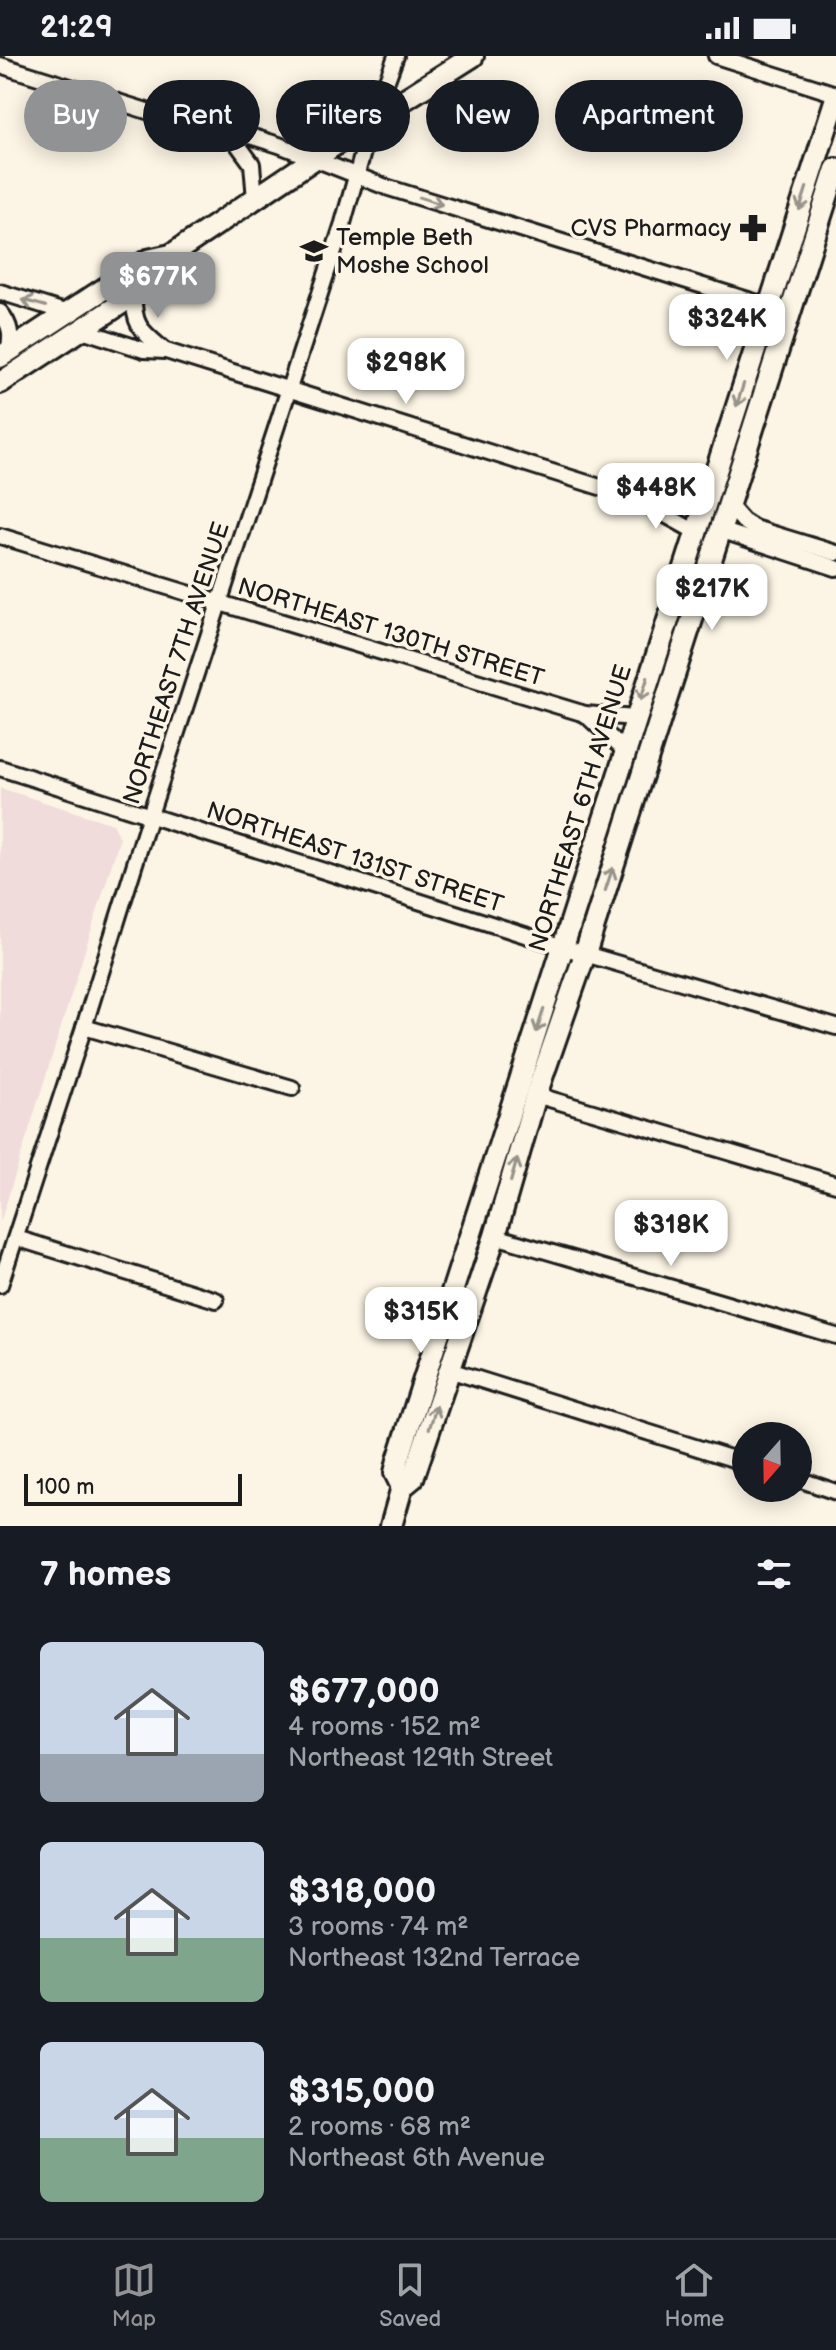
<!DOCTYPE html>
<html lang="en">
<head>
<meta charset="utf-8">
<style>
  body { margin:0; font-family:"Balsamiq Sans",sans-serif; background:#20242c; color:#f1f3f6; height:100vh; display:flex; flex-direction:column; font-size:30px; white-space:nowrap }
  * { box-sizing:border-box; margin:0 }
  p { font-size:26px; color:#9ea1a6 }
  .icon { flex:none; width:44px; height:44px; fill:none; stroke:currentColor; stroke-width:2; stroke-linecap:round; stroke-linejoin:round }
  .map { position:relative; height:1470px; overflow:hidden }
  .panel { display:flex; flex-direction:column; background:#171b24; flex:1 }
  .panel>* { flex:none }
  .guide { position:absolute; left:24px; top:24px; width:788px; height:72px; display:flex; gap:16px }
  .needle { width:52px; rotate:200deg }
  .controls { position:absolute; left:732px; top:1366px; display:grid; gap:16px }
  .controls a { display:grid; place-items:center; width:80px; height:80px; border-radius:50%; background:#171b24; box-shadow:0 4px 20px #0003; font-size:40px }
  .scale { position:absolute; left:24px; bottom:20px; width:218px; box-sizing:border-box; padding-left:8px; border:4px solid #1c1c1c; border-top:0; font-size:22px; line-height:28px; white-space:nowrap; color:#1c1c1c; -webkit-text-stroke:6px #fcf5e5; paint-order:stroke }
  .price { position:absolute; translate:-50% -68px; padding:0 18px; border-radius:16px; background:#fff; color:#222; font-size:26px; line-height:52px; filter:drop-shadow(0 2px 4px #0008) }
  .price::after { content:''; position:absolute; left:50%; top:48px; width:24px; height:18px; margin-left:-12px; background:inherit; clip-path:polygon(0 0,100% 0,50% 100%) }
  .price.selected { background:#919294; color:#fff }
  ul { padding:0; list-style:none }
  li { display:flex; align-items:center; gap:24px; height:200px; padding:0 40px }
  li span { display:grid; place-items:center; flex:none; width:224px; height:160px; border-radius:12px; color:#555 }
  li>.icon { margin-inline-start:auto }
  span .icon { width:96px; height:96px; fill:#fffc; stroke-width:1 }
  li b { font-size:34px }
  h2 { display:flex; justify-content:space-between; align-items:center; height:96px; padding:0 40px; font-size:34px }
  .pill { padding:0 28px; border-radius:36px; background:#171b24; box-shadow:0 4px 20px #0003; font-size:28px; line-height:72px }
  .pill.selected { background:#919294; color:#fff }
  .status { display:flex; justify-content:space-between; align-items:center; height:56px; padding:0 40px; background:#171b24; direction:ltr }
  .status svg { height:22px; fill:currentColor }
  .dock { display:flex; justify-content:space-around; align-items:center; height:112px; border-top:2px solid #363941; background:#171b24; font-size:22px; color:#9ea1a6 }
  .dock a { display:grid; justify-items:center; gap:4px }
  .dock .selected { color:#919294 }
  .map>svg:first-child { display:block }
  .built { fill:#f0dcda }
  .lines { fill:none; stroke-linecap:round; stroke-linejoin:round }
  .minor-casing { stroke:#1c1c1c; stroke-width:20 }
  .secondary-casing { stroke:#1c1c1c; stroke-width:26 }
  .minor { stroke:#fcf5e5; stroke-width:14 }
  .secondary { stroke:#fcf5e5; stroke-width:20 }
  .oneway { stroke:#97938b }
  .labels { text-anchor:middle; stroke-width:7; stroke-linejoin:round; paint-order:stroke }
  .poi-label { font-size:24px; fill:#1c1c1c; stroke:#fcf5e5; text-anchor:end }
  .street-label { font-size:24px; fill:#1c1c1c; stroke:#fcf5e5 }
</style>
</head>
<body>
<div class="status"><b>21:29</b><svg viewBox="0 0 49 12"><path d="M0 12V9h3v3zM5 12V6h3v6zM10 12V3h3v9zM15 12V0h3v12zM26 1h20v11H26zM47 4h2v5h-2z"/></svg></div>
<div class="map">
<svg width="836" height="1470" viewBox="0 0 836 1470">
  <rect width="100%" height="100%" fill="#fcf5e5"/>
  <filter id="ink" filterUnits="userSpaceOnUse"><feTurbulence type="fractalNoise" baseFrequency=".0125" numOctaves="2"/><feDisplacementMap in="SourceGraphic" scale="16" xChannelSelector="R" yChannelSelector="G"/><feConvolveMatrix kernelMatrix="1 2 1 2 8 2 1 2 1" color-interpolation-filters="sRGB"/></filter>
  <g filter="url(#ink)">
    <polygon class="built" points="0,732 113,768 120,782 0,1167"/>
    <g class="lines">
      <g class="minor-casing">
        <g id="minor">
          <polyline points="716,0 836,38"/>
          <polyline points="0,9 233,82 250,80 279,89 386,131 777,253"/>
          <polyline points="233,82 252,108 255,143"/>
          <polyline points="0,236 68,257"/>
          <path d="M134,239C133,271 142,275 165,295"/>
          <path d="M0,256C11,269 12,279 8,296"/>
          <polyline points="82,274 144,294 166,295 635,442 704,449"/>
          <polyline points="642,446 696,476"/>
          <polyline points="728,448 743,465 754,472 836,497"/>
          <polyline points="720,474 836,512"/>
          <polyline points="0,480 585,658 635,662"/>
          <polyline points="585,658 625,695"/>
          <polyline points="0,712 585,898 836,971"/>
          <polyline points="84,971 292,1032"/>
          <polyline points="536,1039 836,1128"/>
          <polyline points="495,1180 836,1280"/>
          <polyline points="16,1182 216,1244"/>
          <polyline points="0,1229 84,971 150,759 343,167 372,64 396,0"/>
          <polyline points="449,1314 746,1407"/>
          <polyline points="798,1423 836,1436"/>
        </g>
      </g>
      <g class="secondary-casing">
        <g id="secondary">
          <polyline points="0,301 148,204 171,199 372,64 473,0"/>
          <polyline points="0,327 154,226 171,199"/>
          <polyline points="402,1431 395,1417 398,1404 836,42"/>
          <polyline points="391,1470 402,1431 413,1422 495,1180 536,1039 585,898 836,113"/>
        </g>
      </g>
      <use href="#minor" class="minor"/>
      <use href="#secondary" class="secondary"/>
    </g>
    <defs><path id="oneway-shaft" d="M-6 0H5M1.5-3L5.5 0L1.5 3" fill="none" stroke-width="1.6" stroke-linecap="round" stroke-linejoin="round" transform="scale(2)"/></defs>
    <g class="oneway">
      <use href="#oneway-shaft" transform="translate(803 143) rotate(108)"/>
      <use href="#oneway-shaft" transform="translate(431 145) rotate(18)"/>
      <use href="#oneway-shaft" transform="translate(34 247) rotate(-164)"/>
      <use href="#oneway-shaft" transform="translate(740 339) rotate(108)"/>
      <use href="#oneway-shaft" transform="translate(644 633) rotate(108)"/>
      <use href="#oneway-shaft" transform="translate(609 823) rotate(-72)"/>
      <use href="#oneway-shaft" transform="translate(540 965) rotate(108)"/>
      <use href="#oneway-shaft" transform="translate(514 1114) rotate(-74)"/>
      <use href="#oneway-shaft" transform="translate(433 1361) rotate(-72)"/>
    </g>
  </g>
  <defs>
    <g id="pharmacy-bare" transform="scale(2.16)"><path d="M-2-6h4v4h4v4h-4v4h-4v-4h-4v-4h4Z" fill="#1c1c1c" stroke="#fcf5e5" stroke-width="2.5" paint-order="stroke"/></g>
    <g id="school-bare" transform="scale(2.16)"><path d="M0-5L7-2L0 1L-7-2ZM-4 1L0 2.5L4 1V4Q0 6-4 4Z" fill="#1c1c1c" stroke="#fcf5e5" stroke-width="2.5" paint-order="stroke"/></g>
  </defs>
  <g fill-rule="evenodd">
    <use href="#pharmacy-bare" x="753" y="172"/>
    <use href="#school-bare" x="314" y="195"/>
  </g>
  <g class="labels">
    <g class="poi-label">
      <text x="731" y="180">CVS Pharmacy</text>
      <text x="336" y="189" text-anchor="start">Temple Beth<tspan x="336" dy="28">Moshe School</tspan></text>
    </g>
    <g class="street-label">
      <text transform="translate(391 576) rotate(17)" y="8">NORTHEAST 130TH STREET</text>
      <text transform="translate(176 607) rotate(-72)" y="8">NORTHEAST 7TH AVENUE</text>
      <text transform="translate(580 752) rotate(-73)" y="8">NORTHEAST 6TH AVENUE</text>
      <text transform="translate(355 801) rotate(18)" y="8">NORTHEAST 131ST STREET</text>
    </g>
  </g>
</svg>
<div class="controls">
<a><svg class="needle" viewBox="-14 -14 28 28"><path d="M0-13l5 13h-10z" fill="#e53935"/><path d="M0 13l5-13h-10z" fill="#9ea1a6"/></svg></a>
</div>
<div class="scale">100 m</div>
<b class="price selected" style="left:158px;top:264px">$677K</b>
<b class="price" style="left:727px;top:306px">$324K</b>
<b class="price" style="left:406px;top:350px">$298K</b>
<b class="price" style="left:656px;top:475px">$448K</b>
<b class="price" style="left:712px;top:576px">$217K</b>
<b class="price" style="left:671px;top:1212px">$318K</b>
<b class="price" style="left:421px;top:1299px">$315K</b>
<div class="guide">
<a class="pill selected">Buy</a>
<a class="pill">Rent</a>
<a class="pill">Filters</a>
<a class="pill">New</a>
<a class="pill">Apartment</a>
</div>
</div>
<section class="panel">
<h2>7 homes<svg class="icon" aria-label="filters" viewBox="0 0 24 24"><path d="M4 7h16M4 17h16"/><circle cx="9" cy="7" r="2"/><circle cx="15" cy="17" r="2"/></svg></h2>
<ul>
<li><span style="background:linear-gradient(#c9d6e8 70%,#9aa5b1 0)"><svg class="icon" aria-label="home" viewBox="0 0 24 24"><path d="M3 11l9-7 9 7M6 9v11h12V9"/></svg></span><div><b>$677,000</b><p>4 rooms · 152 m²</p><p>Northeast 129th Street</p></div></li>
<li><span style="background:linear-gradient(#c9d6e8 60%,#7fa58c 0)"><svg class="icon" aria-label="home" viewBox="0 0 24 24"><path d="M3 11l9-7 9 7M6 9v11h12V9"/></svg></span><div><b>$318,000</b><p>3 rooms · 74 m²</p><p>Northeast 132nd Terrace</p></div></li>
<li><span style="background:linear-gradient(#c9d6e8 60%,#7fa58c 0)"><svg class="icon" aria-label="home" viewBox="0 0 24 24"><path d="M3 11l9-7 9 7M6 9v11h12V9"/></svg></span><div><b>$315,000</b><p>2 rooms · 68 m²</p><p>Northeast 6th Avenue</p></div></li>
</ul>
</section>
<nav class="dock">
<a class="selected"><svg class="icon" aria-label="map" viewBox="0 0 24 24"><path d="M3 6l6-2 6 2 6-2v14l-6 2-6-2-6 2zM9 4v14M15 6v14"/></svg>Map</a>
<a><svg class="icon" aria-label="saved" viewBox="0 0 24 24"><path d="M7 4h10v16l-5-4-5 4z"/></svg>Saved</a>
<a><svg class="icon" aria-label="home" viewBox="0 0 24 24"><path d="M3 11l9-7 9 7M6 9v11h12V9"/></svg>Home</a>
</nav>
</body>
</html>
